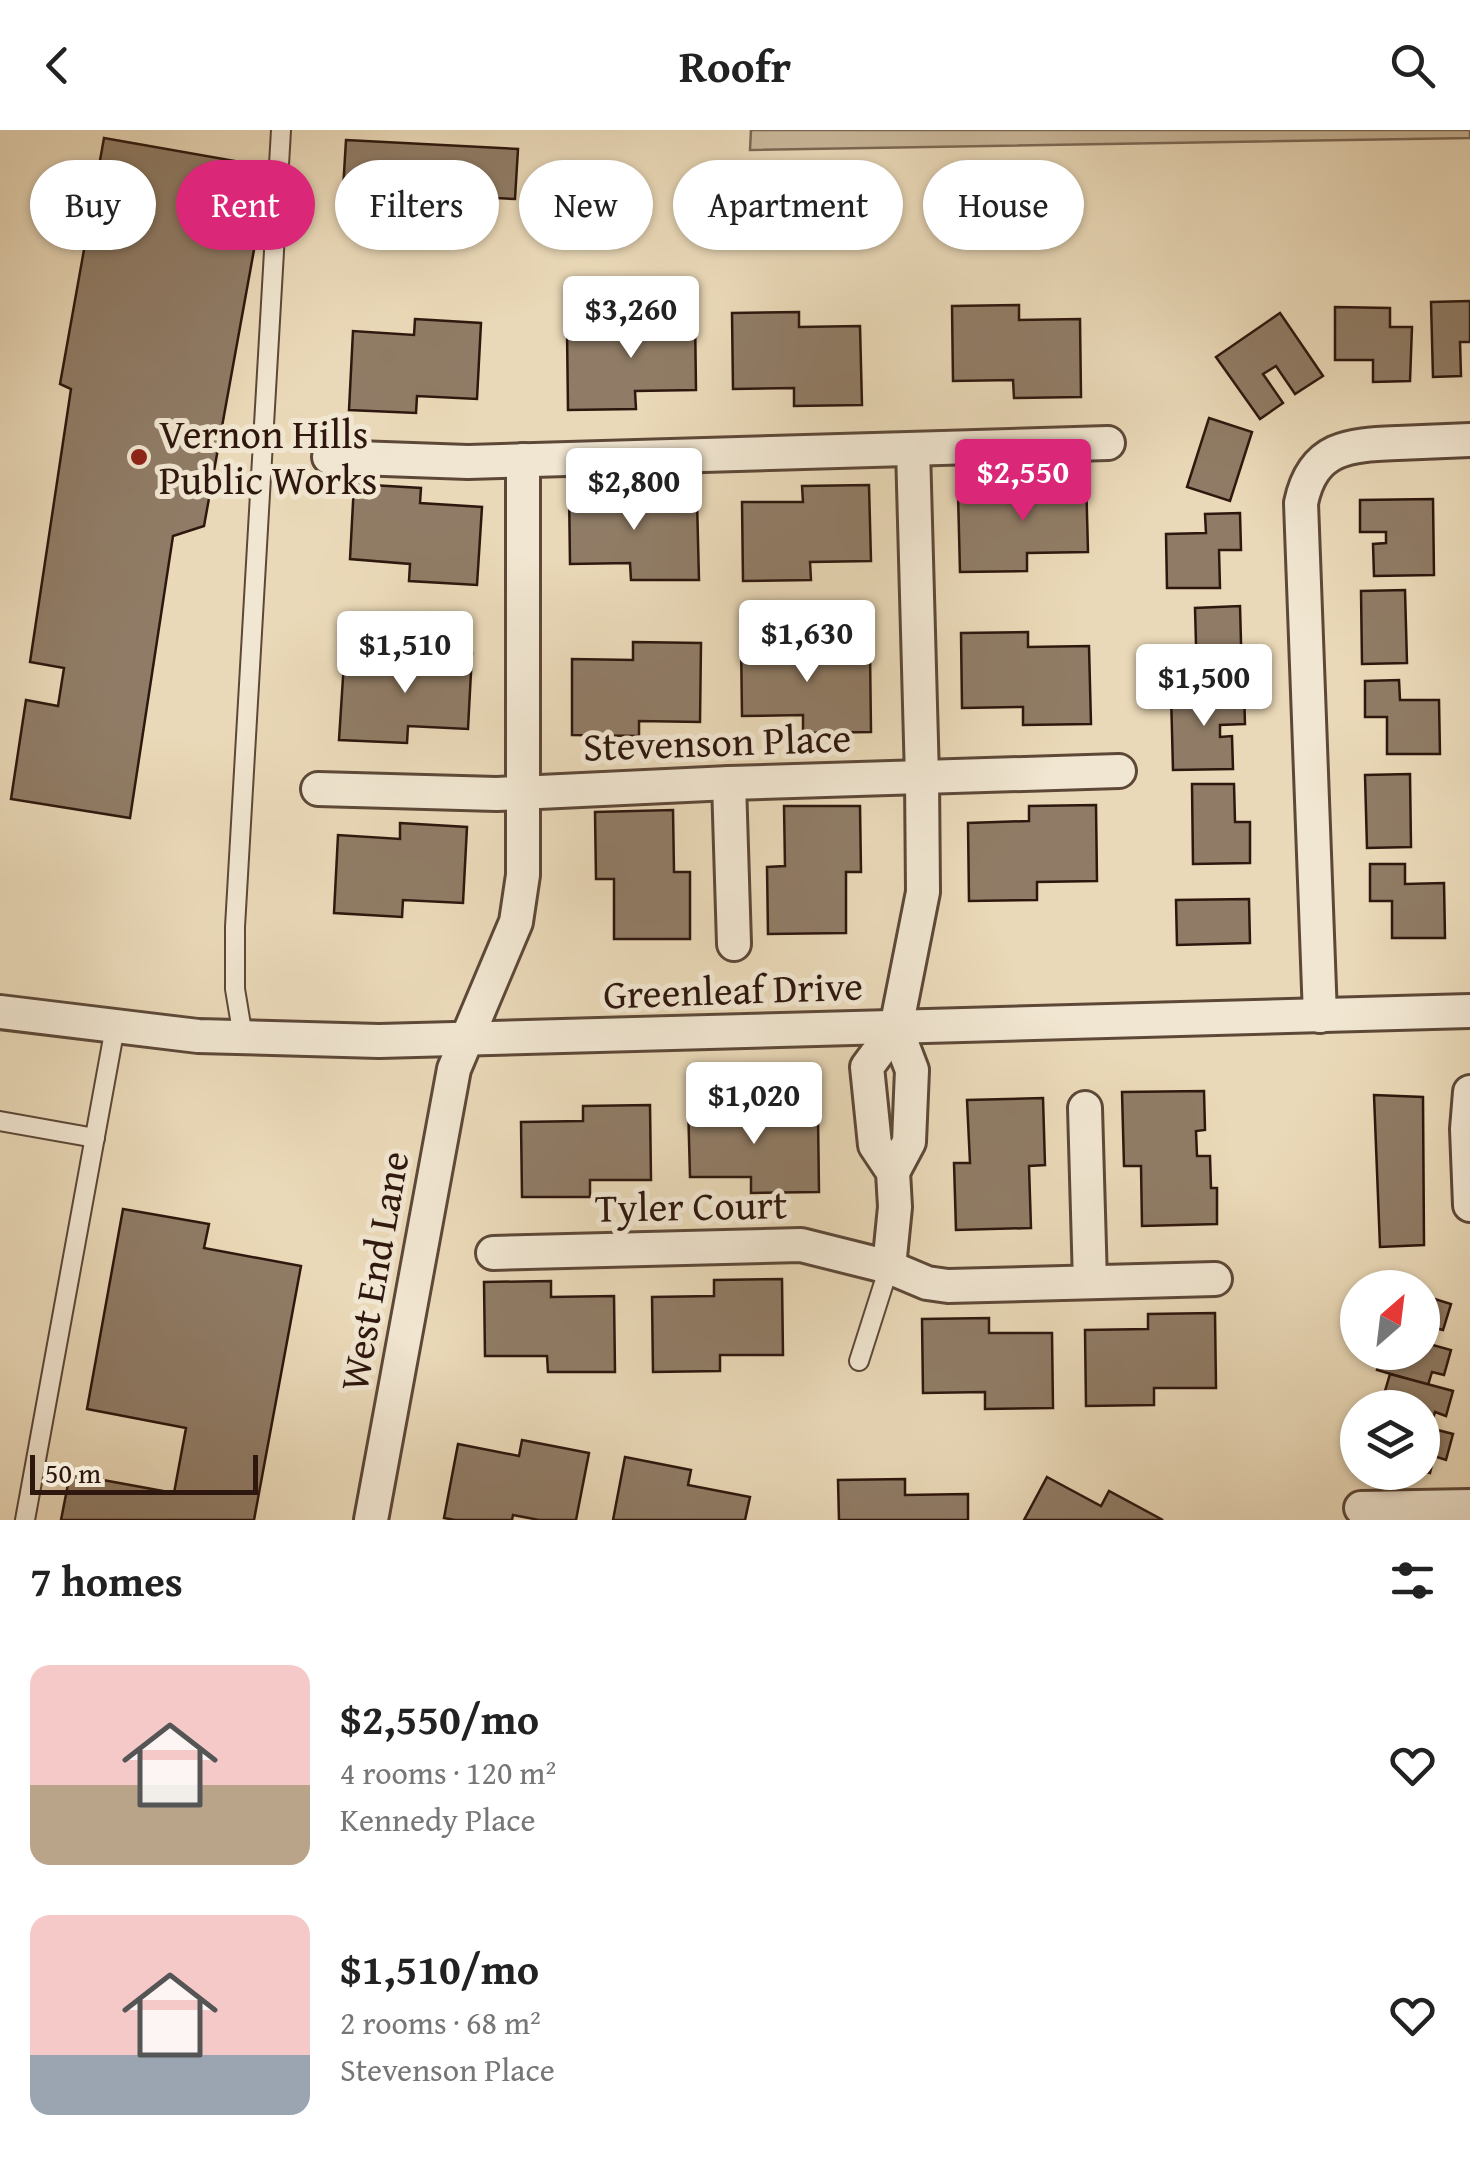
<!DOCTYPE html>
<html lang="en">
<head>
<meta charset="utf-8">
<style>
  body { margin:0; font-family:"Gentium Book Plus",serif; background:#f2f2f2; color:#222; height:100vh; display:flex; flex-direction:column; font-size:38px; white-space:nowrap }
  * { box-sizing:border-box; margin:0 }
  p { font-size:32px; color:#767676 }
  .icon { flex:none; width:55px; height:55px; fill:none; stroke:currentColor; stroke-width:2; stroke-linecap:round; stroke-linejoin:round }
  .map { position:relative; height:1390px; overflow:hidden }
  .details { display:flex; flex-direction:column; background:#fff; flex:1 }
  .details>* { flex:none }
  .hud { position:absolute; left:30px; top:30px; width:1410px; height:90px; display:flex; gap:20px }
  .needle { width:65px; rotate:28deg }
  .controls { position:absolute; left:1340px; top:1140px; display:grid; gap:20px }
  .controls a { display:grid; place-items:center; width:100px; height:100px; border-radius:50%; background:#fff; box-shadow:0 2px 8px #0004; font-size:50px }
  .scale { position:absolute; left:30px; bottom:25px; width:228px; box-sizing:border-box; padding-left:10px; border:5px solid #2e170e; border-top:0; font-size:28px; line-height:35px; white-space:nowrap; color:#2e170e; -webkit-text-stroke:8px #f1e6d1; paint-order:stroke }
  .price { position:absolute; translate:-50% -85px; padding:0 22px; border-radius:10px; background:#fff; color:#222; font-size:32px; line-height:65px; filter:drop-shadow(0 2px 5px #0008) }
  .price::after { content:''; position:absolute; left:50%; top:60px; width:30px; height:22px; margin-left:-15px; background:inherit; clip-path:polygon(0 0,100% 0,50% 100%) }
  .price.current { background:#db2777; color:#fff }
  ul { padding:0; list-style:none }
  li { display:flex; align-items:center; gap:30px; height:250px; padding:0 30px }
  li span { display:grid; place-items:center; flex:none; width:280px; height:200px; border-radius:20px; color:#555 }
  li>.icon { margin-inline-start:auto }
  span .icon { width:120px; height:120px; fill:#fffc; stroke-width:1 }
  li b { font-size:42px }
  h2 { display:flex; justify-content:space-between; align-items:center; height:120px; padding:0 30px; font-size:42px }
  .pill { padding:0 35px; border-radius:45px; background:#fff; box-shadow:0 2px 8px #0004; font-size:35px; line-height:90px }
  .pill.current { background:#db2777; color:#fff }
  header { display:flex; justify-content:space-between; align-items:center; height:130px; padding:0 30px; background:#fff; font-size:45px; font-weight:600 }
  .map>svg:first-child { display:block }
  .green { fill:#cab89b; stroke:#7c6854; stroke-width:2.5 }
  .building { fill:#907c66; stroke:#2e170e; stroke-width:2.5 }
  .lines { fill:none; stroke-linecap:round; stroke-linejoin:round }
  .service-casing { stroke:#5d4838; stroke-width:22 }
  .minor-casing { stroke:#5d4838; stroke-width:38 }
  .service { stroke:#f1e6d1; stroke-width:18 }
  .minor { stroke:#f1e6d1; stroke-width:32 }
  .poi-dot { fill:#8f2418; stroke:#f1e6d1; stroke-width:4 }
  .labels { text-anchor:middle; stroke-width:10; stroke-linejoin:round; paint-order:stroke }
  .poi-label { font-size:40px; fill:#2e170e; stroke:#f1e6d1; text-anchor:start }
  .street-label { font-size:40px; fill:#2e170e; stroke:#f1e6d1 }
</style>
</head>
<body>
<header><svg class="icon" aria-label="back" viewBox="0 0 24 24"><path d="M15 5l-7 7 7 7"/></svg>Roofr<svg class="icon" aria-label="search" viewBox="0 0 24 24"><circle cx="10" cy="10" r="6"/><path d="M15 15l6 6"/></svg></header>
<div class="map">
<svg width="1470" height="1390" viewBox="0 0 1470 1390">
  <rect width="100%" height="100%" fill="#ead9b8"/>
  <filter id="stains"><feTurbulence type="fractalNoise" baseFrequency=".002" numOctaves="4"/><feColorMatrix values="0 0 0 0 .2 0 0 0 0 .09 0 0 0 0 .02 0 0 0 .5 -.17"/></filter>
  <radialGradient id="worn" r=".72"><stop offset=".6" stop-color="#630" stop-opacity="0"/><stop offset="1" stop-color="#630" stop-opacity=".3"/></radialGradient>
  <polygon class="green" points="751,0 1470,0 1470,8 750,20"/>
  <g class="building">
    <polygon points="104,8 269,37 204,396 173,406 130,688 11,669 26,570 58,576 64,538 30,532 71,259 60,254"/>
    <polygon points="346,10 518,19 515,69 343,60"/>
    <polygon points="1470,171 1470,212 1460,212 1461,246 1433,247 1431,172"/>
    <polygon points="1019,175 1019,190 1080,189 1081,267 1014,268 1013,250 953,251 952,176"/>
    <polygon points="1335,177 1390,178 1390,197 1412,197 1410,251 1373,252 1373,230 1335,230"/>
    <polygon points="799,182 799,197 860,196 862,275 794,276 794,258 733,259 732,183"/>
    <polygon points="1280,183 1323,246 1295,264 1276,236 1263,244 1283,273 1260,289 1216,227"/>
    <polygon points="695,184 696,260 635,261 636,279 568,280 567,201 628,200 627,185"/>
    <polygon points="415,189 481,193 477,269 417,266 416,283 349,280 353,201 414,205"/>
    <polygon points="1209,288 1252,302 1230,371 1187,357"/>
    <polygon points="1086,346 1088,422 1027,423 1027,441 960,442 958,364 1020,362 1019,347"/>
    <polygon points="354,354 421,358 420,373 482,377 477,455 409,451 410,434 350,429"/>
    <polygon points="869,355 871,431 810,432 811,450 743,451 742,372 803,372 802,356"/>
    <polygon points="636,357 636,372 697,371 699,450 631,450 630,433 570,434 569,358"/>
    <polygon points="1433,369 1434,445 1374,446 1373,414 1386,413 1386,402 1360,402 1360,370"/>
    <polygon points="1240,383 1241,420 1219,420 1220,458 1167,458 1166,404 1206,403 1205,384"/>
    <polygon points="1405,460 1407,533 1362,534 1361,461"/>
    <polygon points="1240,476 1242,549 1197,550 1195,478"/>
    <polygon points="1028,502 1028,517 1089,516 1091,594 1023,595 1023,577 962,578 961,503"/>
    <polygon points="808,509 808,524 870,523 871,602 803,603 803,585 742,586 741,510"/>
    <polygon points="633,512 701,513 700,592 639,591 639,606 572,605 572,529 633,530"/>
    <polygon points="405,520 472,523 468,599 408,596 407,613 339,610 344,532 404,535"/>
    <polygon points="1399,550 1400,570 1439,570 1440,624 1387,624 1387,587 1365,587 1365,551"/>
    <polygon points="1244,562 1245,594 1220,595 1220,607 1232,606 1233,639 1173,640 1171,564"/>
    <polygon points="1410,644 1411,717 1367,718 1365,645"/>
    <polygon points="1192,654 1234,654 1235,692 1250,692 1250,733 1193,734"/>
    <polygon points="1096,675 1097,751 1037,752 1037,770 969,771 968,693 1029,691 1029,676"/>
    <polygon points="784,676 860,676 861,742 846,742 846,803 768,804 767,737 785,736"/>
    <polygon points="673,680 674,742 690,742 690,809 614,809 614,749 596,749 595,682"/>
    <polygon points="400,693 467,697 463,773 403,770 402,787 334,783 338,705 400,709"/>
    <polygon points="1370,734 1405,734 1405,754 1444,753 1445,808 1392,808 1392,771 1370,771"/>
    <polygon points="1249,769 1250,813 1177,815 1176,770"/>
    <polygon points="1204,961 1205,1000 1196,1001 1197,1026 1210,1026 1211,1058 1217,1058 1217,1094 1142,1096 1141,1036 1124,1036 1122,962"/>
    <polygon points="1374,965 1423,967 1424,1115 1380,1117"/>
    <polygon points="1043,968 1045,1035 1029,1036 1031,1098 956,1100 954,1033 970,1033 967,970"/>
    <polygon points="756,972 756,987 818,987 819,1062 751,1063 751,1047 690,1047 688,973"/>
    <polygon points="650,975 651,1050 590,1050 590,1067 522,1067 521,992 583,991 583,976"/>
    <polygon points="123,1079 209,1094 204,1118 301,1136 254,1390 61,1390 70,1344 174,1363 186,1298 87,1279"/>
    <polygon points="782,1149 783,1225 720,1225 720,1241 653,1242 652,1167 714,1166 714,1150"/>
    <polygon points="551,1151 551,1167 614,1166 615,1242 548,1242 547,1226 485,1226 484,1152"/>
    <polygon points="1422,1165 1451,1174 1443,1200 1431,1197 1426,1213 1422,1212"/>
    <polygon points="1215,1183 1216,1258 1154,1258 1154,1275 1086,1276 1085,1200 1148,1199 1148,1184"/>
    <polygon points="989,1188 989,1203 1052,1203 1053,1278 985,1279 985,1262 923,1263 922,1189"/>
    <polygon points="1422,1212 1451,1220 1444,1245 1432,1242 1428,1255 1377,1240 1383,1222 1422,1222"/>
    <polygon points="1390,1244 1453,1261 1446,1286 1435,1282 1430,1299 1422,1297 1422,1278 1380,1278"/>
    <polygon points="1422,1296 1453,1304 1446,1330 1434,1326 1430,1343 1422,1341"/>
    <polygon points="522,1310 589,1323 576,1390 539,1390 513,1385 512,1390 455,1390 444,1388 458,1314 519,1326"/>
    <polygon points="625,1327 691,1340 688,1355 750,1367 745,1390 613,1390"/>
    <polygon points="1047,1347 1101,1376 1109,1361 1163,1390 1024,1390"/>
    <polygon points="905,1349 905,1365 968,1364 968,1390 839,1390 838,1350"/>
  </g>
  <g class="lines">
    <g class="service-casing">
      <g id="service">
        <polyline points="243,907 235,859 235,797 281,0"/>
        <polyline points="0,991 95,1008"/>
        <polyline points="859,1231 889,1137"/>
        <polyline points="25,1390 115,897"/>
      </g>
    </g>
    <g class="minor-casing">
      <g id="minor">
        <polyline points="329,327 468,332 1108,313"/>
        <polyline points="729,653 734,814"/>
        <polyline points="318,659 497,664 729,653 1119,641"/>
        <polyline points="0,882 198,906 379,911 1470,881"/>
        <path d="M1320,886L1301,373C1313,316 1349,315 1398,313C1422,312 1446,311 1470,310"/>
        <polyline points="1470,962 1467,999 1470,1075"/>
        <polyline points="1085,978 1090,1152"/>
        <polyline points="893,1042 909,1012 912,940 896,898"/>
        <polyline points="493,1123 801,1115 889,1137 927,1153 948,1156 1215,1149"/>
        <polyline points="889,1137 895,1077 893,1042 875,1015 867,937 896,898 923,762 922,648 913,319"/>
        <polyline points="1361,1378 1470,1376"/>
        <polyline points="371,1390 454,939 516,792 523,745 523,330"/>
      </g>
    </g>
    <use href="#service" class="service"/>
    <use href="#minor" class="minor"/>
  </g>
  <circle class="poi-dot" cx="139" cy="327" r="10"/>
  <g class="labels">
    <g class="poi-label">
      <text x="159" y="318">Vernon Hills<tspan x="159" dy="46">Public Works</tspan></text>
    </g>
    <g class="street-label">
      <text transform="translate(717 612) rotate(-2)" y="14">Stevenson Place</text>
      <text transform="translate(733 860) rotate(-2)" y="14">Greenleaf Drive</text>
      <text transform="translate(691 1076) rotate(-1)" y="14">Tyler Court</text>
      <text transform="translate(374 1141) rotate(-80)" y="14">West End Lane</text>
    </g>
  </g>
  <rect width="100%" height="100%" filter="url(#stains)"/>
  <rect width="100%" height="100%" fill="url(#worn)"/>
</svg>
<div class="controls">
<a><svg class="needle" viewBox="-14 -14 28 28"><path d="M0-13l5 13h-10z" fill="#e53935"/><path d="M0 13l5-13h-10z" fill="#767676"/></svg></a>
<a><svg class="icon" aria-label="layers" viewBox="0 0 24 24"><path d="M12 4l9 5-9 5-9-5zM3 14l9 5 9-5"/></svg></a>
</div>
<div class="scale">50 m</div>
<b class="price" style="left:631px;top:231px">$3,260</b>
<b class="price current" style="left:1023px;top:394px">$2,550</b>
<b class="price" style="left:634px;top:403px">$2,800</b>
<b class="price" style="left:807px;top:555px">$1,630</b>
<b class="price" style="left:405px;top:566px">$1,510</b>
<b class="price" style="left:1204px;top:599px">$1,500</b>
<b class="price" style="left:754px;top:1017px">$1,020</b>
<div class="hud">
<a class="pill">Buy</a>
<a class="pill current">Rent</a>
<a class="pill">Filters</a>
<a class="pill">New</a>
<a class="pill">Apartment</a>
<a class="pill">House</a>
</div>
</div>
<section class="details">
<h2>7 homes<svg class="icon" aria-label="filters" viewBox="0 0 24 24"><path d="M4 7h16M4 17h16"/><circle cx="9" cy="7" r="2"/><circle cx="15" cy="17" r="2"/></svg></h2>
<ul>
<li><span style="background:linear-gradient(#f6c9c9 60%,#b9a48a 0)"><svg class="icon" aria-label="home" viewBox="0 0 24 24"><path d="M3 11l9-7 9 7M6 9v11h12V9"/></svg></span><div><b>$2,550/mo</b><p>4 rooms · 120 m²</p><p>Kennedy Place</p></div><svg class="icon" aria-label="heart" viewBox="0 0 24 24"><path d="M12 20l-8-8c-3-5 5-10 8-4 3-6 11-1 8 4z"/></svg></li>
<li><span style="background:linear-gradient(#f6c9c9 70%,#9aa5b1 0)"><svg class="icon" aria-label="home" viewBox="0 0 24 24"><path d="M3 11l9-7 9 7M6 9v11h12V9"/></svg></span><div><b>$1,510/mo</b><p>2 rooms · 68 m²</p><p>Stevenson Place</p></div><svg class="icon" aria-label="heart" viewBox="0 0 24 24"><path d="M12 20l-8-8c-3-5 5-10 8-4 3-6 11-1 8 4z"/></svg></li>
</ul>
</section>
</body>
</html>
